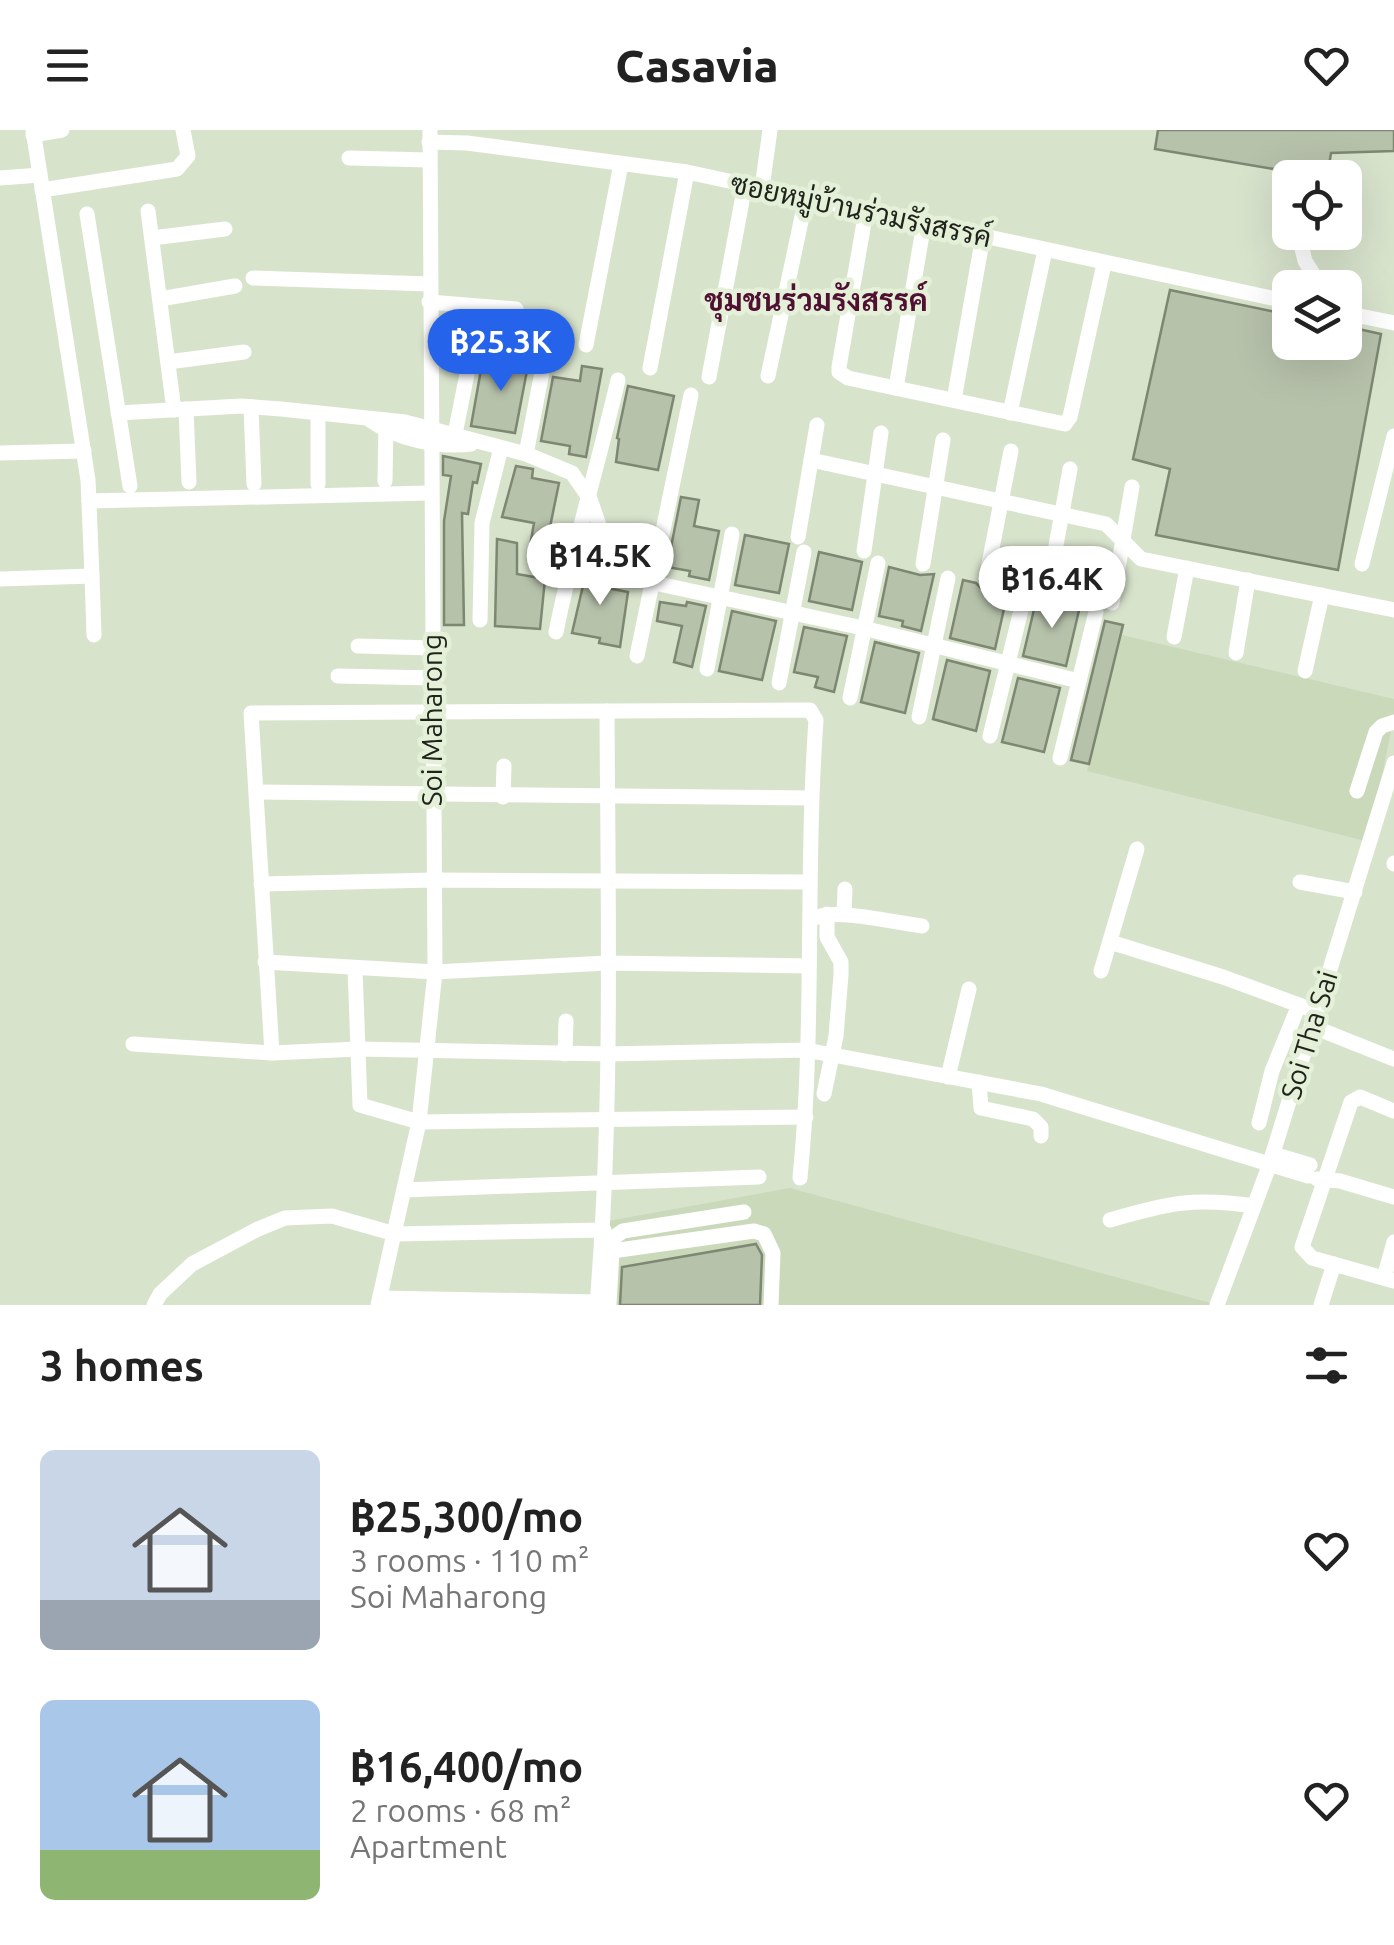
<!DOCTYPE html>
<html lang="en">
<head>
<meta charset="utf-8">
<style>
  body { margin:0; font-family:Ubuntu,Sarabun,sans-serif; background:#f2f2f2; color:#222; height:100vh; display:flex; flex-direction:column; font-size:38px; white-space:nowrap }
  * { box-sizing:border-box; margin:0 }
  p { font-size:32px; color:#767676 }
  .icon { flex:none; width:55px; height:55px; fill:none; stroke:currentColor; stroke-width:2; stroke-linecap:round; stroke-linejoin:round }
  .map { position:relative; height:1175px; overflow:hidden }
  .drawer { display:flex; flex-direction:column; background:#fff; flex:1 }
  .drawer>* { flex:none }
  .fabs { position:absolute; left:1272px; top:30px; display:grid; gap:20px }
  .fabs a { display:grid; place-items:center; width:90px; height:90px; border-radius:15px; background:#fff; box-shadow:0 10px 40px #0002; font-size:50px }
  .price { position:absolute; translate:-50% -85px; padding:0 22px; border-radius:35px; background:#fff; color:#222; font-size:32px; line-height:65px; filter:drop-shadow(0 2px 5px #0008) }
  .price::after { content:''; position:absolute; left:50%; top:60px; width:30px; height:22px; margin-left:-15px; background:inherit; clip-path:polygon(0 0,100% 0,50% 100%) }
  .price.selected { background:#2563eb; color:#fff }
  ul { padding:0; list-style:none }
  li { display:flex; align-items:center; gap:30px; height:250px; padding:0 40px }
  li span { display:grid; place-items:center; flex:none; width:280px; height:200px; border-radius:15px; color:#555 }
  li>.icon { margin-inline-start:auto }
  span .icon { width:120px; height:120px; fill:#fffc; stroke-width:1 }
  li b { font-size:42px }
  h2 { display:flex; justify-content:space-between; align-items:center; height:120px; padding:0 40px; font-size:42px }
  header { display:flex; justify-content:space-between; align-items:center; height:130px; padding:0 40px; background:#fff; font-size:45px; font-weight:800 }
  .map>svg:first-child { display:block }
  .built { fill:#cbd9bb }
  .building { fill:#b7c2ab; stroke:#7d8772; stroke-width:2.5 }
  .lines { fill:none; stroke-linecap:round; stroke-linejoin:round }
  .minor { stroke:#fff; stroke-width:15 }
  .labels { text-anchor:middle; stroke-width:9; stroke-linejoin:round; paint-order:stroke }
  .street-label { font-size:28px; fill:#1f231b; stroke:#e5f0d9 }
  .neighbourhood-label { font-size:30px; font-weight:bold; fill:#4f1032; stroke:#e5f0d9 }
</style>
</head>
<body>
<header><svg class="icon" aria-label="menu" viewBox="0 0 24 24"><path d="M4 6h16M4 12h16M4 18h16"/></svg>Casavia<svg class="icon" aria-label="heart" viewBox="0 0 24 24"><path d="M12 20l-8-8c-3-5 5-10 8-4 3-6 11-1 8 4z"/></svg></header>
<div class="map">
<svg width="1394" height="1175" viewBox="0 0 1394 1175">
  <rect width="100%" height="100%" fill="#d8e3cc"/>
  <g class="built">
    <polygon points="1122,505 1394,569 1394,586 1369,712 1087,641"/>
    <polygon points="790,1058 1218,1175 600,1175 608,1091"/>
  </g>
  <g class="building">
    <polygon points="1158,0 1394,0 1394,21 1331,23 1327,48 1155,19"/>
    <polygon points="1170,160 1290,185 1290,212 1345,212 1345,196 1381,204 1338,440 1156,405 1170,339 1133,329"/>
    <polygon points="509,222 530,225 515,303 471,296 482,234 507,237"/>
    <polygon points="582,236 602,239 586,327 569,324 570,316 541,311 553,247 580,251"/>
    <polygon points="628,256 674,266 658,340 616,332 619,309 617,308"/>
    <polygon points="443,326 481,334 477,353 473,352 468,384 462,383 464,495 444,495 444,391 451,346 443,345"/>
    <polygon points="516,336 533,339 532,348 559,353 550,397 555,398 550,425 529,422 534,393 502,387"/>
    <polygon points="681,367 699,370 694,396 719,401 709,450 689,446 690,441 667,437"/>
    <polygon points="745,405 789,414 779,463 735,455"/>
    <polygon points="497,409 517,413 517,444 545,449 540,499 495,496"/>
    <polygon points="819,422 862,432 852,480 809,471"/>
    <polygon points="585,427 599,430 595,451 602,452 602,457 628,462 620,517 599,513 600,508 572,503 585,447 580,446"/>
    <polygon points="889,437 920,445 934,444 921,501 902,496 903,491 879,486"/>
    <polygon points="963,450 976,453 983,460 994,457 1008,461 995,519 950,508"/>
    <polygon points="1037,467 1080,476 1066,536 1023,526"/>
    <polygon points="660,472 686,476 687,472 706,476 692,537 674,532 682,496 657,491"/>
    <polygon points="732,481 776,491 762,550 719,541"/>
    <polygon points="1105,491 1123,495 1089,634 1071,630"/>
    <polygon points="804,497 847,506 834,562 815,557 818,547 794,542"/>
    <polygon points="875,512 919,523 905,583 861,572"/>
    <polygon points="947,530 990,541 976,601 933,589"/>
    <polygon points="1018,548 1060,558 1044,622 1002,612"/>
    <polygon points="756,1114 762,1125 760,1175 620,1175 622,1137"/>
  </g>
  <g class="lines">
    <g class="minor">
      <polyline points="33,5 62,0"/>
      <polyline points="429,12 467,13 687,42 1290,172"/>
      <polyline points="349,28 429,30"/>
      <polyline points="0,48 40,45"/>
      <polyline points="762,58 770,0"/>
      <polyline points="42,60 177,39 188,26 183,0"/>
      <polyline points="148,81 174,280"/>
      <polyline points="866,81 839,237 839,242 848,248 1065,294 1070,287 1104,134"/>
      <polyline points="87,84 130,356"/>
      <polyline points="1298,102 1305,131 1322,158"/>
      <polyline points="152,108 225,99"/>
      <polyline points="253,148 429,154"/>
      <polyline points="160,169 235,156"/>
      <polyline points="429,172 516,179"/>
      <polyline points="1345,183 1394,193"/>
      <polyline points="586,215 621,34"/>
      <polyline points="168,232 244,222"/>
      <polyline points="650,238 687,42"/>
      <polyline points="768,246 806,68"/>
      <polyline points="709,247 745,55"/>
      <polyline points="896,258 924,93"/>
      <polyline points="954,270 983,106"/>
      <polyline points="251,277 254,354"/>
      <polyline points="186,279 189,352"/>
      <polyline points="118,283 241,276 281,279 405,292 526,324 572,343 590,369 611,430 631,448 863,498 1079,551"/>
      <polyline points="318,283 318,354"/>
      <polyline points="1010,283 1045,120"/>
      <path d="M370,290C397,309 438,318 471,314"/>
      <polyline points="455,304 471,224"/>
      <polyline points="0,323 84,321"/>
      <polyline points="526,324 544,232"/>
      <polyline points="811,330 1106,394 1141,429 1394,480"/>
      <polyline points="385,351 386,291"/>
      <polyline points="89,371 430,363"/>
      <polyline points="798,407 817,295"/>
      <polyline points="864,421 881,303"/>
      <polyline points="923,434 943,310"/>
      <polyline points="1362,434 1394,306"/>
      <polyline points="92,446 94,505"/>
      <polyline points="0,449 92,446 88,350 33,0"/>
      <polyline points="986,449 1011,321"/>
      <polyline points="1048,459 1070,339"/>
      <polyline points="1112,473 1132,357"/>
      <polyline points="480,490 482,393 501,318"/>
      <path d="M556,502C573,417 598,335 618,250"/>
      <polyline points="1174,507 1187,438"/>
      <polyline points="358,516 433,518"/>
      <polyline points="1236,523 1248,450"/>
      <polyline points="637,526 691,265"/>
      <polyline points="707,539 732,404"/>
      <polyline points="1305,541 1322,465"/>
      <polyline points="338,546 433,548"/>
      <polyline points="779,553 804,422"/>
      <polyline points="850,568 878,433"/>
      <polyline points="919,587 948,448"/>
      <polyline points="990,606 1024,468"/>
      <polyline points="1060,628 1096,482"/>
      <polyline points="1357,661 1376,602 1382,596 1394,592"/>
      <polyline points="256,662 811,668"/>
      <polyline points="503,667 504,636"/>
      <polyline points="1394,734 1394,733"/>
      <polyline points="1300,752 1355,762"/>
      <polyline points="261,754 433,750 809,752"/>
      <polyline points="844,784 845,759"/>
      <path d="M818,787C840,779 895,793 922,796"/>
      <polyline points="1110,812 1223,847 1315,881"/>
      <polyline points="265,832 435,842 607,833 809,836"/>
      <polyline points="355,838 360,975 419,992 806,987"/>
      <polyline points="1101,841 1137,719"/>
      <polyline points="1311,896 1394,929"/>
      <polyline points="133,914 272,923 358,919 608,924 806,920 1041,964 1308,1046"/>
      <path d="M272,923L251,583L810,580L816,590C805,743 815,896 800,1048"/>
      <polyline points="565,924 566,891"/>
      <polyline points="948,947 969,859"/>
      <polyline points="979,952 981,978 1033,989 1041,997 1041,1006"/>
      <polyline points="824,964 836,906 841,845 841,832 827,807 827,784"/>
      <polyline points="1394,981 1360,967 1351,972 1302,1117 1312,1128 1394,1151"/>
      <polyline points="1259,993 1272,941 1299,875"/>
      <polyline points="1273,1024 1310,1035"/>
      <polyline points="1317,1049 1340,1051 1394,1067"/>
      <polyline points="404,1060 759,1047"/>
      <path d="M1110,1090C1168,1073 1194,1067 1254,1076"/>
      <polyline points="612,1121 613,1108 623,1101 744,1082"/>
      <polyline points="1384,1148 1394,1112"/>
      <polyline points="381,1168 597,1172"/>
      <polyline points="154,1175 160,1164 192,1134 258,1099 285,1088 332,1086 395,1104 604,1100"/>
      <polyline points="378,1175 419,992 435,842 430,0"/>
      <path d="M597,1175C613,978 608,779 607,581"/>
      <polyline points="609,1175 612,1121 754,1101 764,1104 773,1123 771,1175"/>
      <polyline points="1217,1175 1268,1039 1394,633"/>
      <polyline points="1321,1175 1334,1134"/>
    </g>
  </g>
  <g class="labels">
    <g class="street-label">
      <text transform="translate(861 80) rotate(12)" y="10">ซอยหมู่บ้านร่วมรังสรรค์</text>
      <text transform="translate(432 590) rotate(-90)" y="10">Soi Maharong</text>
      <text transform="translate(1309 905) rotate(-73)" y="10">Soi Tha Sai</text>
    </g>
    <g class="neighbourhood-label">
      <text x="816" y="181">ชุมชนร่วมรังสรรค์</text>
    </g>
  </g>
</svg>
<div class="fabs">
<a><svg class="icon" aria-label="locate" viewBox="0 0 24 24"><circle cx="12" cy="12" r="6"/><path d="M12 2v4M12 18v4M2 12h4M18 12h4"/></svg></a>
<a><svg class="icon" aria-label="layers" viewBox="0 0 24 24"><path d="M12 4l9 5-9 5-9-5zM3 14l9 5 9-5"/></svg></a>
</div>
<b class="price selected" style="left:501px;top:264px">฿25.3K</b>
<b class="price" style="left:600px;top:478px">฿14.5K</b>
<b class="price" style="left:1052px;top:501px">฿16.4K</b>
</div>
<section class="drawer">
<h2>3 homes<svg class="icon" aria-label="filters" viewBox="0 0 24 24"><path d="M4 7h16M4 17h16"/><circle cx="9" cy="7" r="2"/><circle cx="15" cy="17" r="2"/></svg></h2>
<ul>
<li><span style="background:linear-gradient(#c9d6e8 75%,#9aa5b1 0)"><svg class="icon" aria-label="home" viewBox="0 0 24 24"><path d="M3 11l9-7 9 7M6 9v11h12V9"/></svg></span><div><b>฿25,300/mo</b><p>3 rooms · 110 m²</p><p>Soi Maharong</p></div><svg class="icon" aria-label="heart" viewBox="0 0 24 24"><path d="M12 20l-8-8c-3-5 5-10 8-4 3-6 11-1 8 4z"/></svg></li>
<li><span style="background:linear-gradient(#a9c7e8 75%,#8fb573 0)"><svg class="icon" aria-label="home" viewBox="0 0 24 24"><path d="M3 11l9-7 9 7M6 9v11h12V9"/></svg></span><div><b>฿16,400/mo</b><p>2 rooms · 68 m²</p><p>Apartment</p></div><svg class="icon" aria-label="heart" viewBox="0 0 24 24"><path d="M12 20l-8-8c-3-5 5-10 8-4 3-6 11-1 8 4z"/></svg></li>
</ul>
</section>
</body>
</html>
